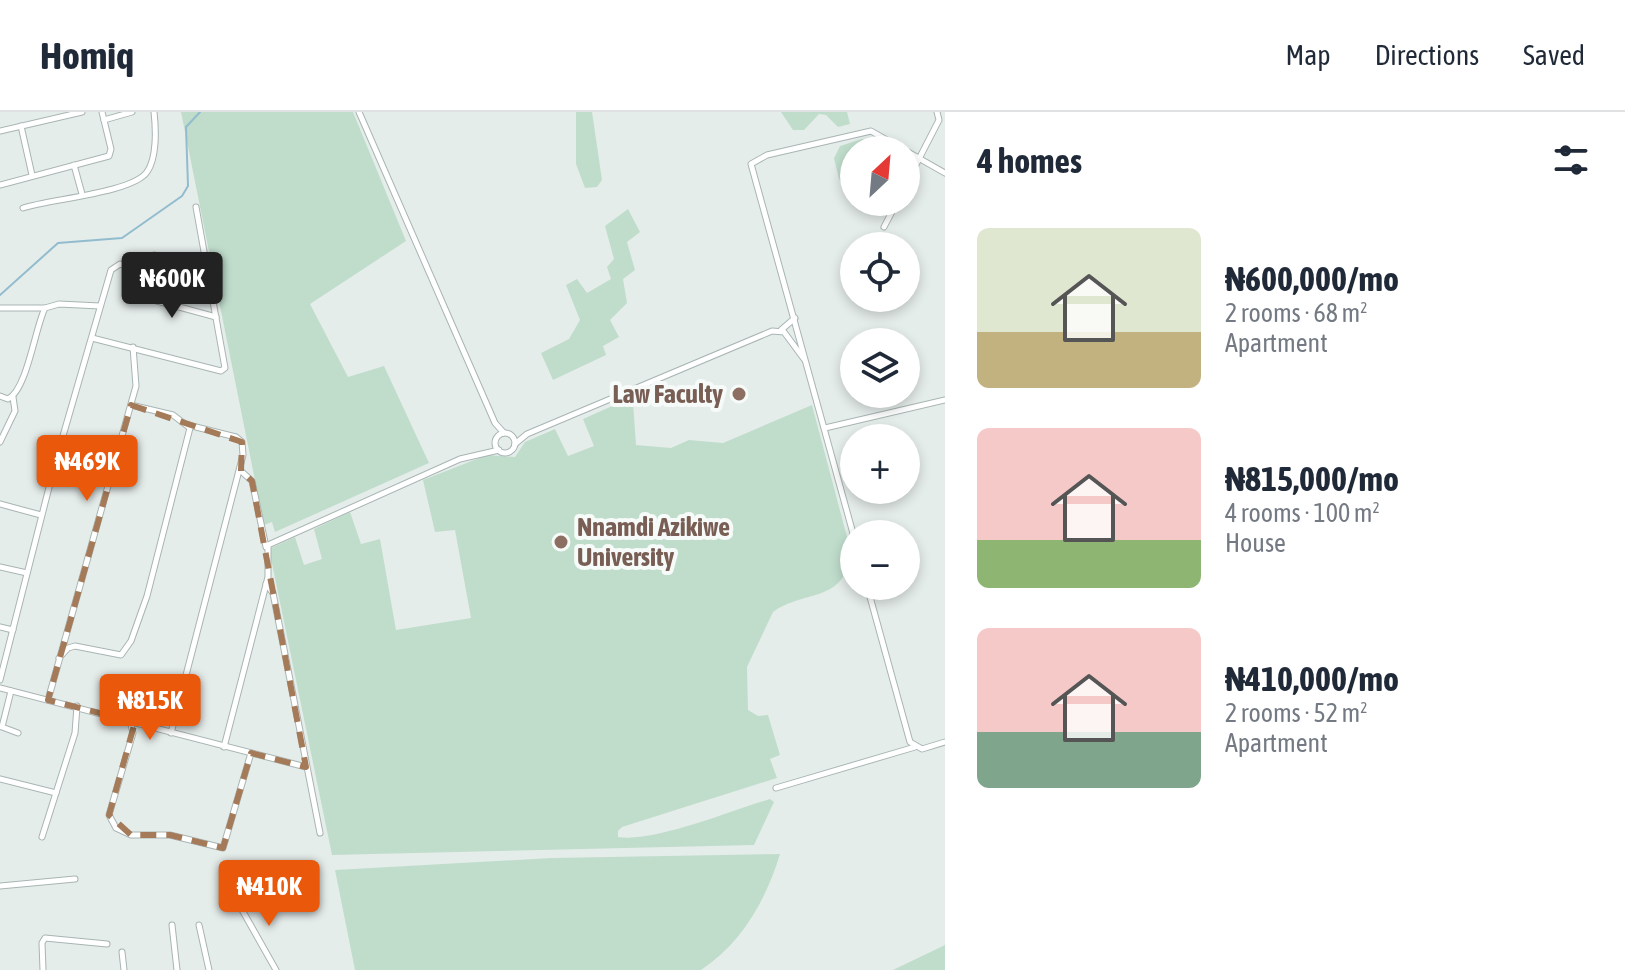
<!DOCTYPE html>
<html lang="en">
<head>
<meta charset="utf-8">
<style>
  body { margin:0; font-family:"Asap Condensed",sans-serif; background:#f2f2f3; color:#1f2937; height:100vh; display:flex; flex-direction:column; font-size:30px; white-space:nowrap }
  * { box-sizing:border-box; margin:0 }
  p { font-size:26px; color:#747a83 }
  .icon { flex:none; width:44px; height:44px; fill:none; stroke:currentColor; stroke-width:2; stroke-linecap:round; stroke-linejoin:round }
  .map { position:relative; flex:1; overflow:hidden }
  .details { display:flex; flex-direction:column; background:#fff; width:680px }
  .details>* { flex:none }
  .needle { width:52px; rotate:26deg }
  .fabs { position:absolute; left:840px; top:24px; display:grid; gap:16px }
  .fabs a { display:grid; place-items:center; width:80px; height:80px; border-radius:50%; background:#fff; box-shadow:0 4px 12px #0003; font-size:40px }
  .price { position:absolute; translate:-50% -68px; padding:0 18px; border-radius:8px; background:#ea580c; color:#fff; font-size:26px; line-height:52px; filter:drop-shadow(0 2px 4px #0008) }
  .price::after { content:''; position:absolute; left:50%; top:48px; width:24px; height:18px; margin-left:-12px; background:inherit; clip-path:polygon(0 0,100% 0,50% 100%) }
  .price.selected { background:#222; color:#fff }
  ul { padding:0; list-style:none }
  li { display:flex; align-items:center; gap:24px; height:200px; padding:0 32px }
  li span { display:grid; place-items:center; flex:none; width:224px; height:160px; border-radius:12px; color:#555 }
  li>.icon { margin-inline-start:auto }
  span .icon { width:96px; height:96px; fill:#fffc; stroke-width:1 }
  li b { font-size:34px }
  h2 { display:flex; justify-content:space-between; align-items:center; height:96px; padding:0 32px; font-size:34px }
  header { display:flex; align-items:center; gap:48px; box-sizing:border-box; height:112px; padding:0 40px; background:#fff; border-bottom:2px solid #e0e1e3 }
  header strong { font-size:38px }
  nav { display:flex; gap:44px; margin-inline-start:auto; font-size:28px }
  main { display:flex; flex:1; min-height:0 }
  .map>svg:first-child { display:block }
  .green { fill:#c0ddcc }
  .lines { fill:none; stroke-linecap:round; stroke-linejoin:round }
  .stream { stroke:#92bcce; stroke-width:2 }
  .street-casing { stroke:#a8b5b3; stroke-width:7 }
  .street { stroke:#fff; stroke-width:5 }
  .marked { fill:none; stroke:#a47a58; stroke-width:6; stroke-dasharray:16 10; stroke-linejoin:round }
  .education-dot { fill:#8d6e63; stroke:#f6faf8; stroke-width:3 }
  .labels { text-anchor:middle; stroke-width:8; stroke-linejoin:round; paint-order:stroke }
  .education-label { font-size:26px; font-weight:bold; fill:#785e54; stroke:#f6faf8; text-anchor:end }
</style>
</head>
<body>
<header>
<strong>Homiq</strong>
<nav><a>Map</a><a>Directions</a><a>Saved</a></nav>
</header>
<main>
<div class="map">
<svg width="945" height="858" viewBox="0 0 945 858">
  <rect width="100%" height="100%" fill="#e5edeb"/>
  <g class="green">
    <polygon points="181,0 353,0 406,129 310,192 348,265 384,254 429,351 275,420 272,410 264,413"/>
    <polygon points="576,0 592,0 602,68 597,75 585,76 576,52"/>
    <polygon points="781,0 847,0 850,12 838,15 826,3 819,2 804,18 793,18"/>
    <polygon points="862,27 872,28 875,38 854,38 851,55 854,78 851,78 839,67 834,46 840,34"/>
    <polygon points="628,97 640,120 627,130 635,158 623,167 627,191 610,208 619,225 603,234 606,243 553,268 541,241 569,227 580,208 566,173 577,167 587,181 611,167 607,155 614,147 605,114"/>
    <path d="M628,287L633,290L636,333L671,336L689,328L723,331L812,293L851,440C845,492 805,477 773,500L747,555L748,598L758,604L768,603L780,643L770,647L777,666L622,715L618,719V725C653,731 733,698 770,687L774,690L754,733L332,743L269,437L295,425L304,453L322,447L314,417L350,400L361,432L380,427L396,518L471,506L455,418L435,420L423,368L487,343L515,345L525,330L555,317L568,344L594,334L583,307Z"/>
    <path d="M780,742C766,788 742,831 701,858H355L335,758L551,746Z"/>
    <polygon points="945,833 945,858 893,858"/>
  </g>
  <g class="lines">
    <polyline class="stream" points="0,183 58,131 122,126 182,84 188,74 186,15 200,0"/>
    <g class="street-casing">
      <g id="street">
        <polyline points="359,0 495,311 504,321"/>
        <polyline points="104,8 132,0"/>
        <polyline points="21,14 32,63"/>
        <polyline points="0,19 82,0"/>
        <polyline points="74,53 82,82"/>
        <polyline points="906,72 939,8 937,0"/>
        <polyline points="0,73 109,44 111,37 102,0"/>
        <path d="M23,96C50,87 132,81 147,60C157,46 156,17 154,0"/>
        <polyline points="884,115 897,90"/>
        <polyline points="154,143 207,157"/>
        <polyline points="135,183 216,205"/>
        <polyline points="0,196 44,196"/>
        <polyline points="781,218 795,206"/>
        <polyline points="92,226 221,259 225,256 196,95"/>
        <path d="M0,284L8,287C27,278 35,216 45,196L59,192L100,194"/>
        <polyline points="825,316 945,288"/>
        <circle cx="505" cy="331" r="10"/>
        <polyline points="0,330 15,299 13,285"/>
        <polyline points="515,332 527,322 772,219 784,220 804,247"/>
        <polyline points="241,359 252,369 266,435"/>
        <polyline points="0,392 41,403"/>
        <polyline points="854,425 751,52 767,43 871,19 945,61"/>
        <polyline points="0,455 27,461"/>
        <polyline points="266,472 273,481 320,721"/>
        <polyline points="867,474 910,630 922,637 945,630"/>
        <polyline points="0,515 13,518"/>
        <polyline points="59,546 68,536 75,534 121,543 131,529 147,484 190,316 173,303 131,293"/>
        <polyline points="0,568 56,348 111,158 120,152 135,158"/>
        <polyline points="0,576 306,655"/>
        <polyline points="11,579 2,615 18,621"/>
        <polyline points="48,588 136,274 133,235"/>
        <polyline points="130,609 133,621 109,703 116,716 131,723 170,723 223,736 251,641"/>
        <polyline points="171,621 243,343 242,330 236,325 188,313"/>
        <polyline points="224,635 268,465 268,433 460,347 499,338"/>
        <polyline points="0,667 56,681"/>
        <polyline points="776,676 915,635"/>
        <polyline points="42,725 75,621 77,594"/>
        <polyline points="0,774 75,767"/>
        <polyline points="237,789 276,858"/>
        <polyline points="172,813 177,858"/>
        <polyline points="199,813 209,858"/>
        <polyline points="122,840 124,858"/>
        <polyline points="43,858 42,831 45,826 107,832"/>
      </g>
    </g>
    <use href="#street" class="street"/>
  </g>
  <path class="marked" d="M131,293L242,330L241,359L252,369L306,655L251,641L223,736L170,723H131L109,703L135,610L48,588Z"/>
  <g class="education-dot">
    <circle cx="739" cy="282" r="8"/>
    <circle cx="561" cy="430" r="8"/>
  </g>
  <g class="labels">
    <g class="education-label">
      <text x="723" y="291">Law Faculty</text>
      <text x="577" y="424" text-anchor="start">Nnamdi Azikiwe<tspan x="577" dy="30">University</tspan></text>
    </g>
  </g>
</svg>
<div class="fabs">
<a><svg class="needle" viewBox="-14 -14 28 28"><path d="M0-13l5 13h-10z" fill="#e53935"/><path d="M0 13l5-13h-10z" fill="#747a83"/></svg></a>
<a><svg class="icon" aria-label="locate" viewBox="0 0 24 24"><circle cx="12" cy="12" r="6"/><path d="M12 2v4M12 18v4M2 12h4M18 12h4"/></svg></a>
<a><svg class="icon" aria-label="layers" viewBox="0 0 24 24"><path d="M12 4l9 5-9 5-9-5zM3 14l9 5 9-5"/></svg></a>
<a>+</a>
<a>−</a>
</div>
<b class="price selected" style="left:172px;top:208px">₦600K</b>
<b class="price" style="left:87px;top:391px">₦469K</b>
<b class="price" style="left:150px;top:630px">₦815K</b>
<b class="price" style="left:269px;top:816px">₦410K</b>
</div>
<section class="details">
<h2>4 homes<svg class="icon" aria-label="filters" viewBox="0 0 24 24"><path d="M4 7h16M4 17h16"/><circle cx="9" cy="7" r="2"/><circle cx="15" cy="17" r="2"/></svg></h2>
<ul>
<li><span style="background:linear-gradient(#dfe7d0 65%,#c2b280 0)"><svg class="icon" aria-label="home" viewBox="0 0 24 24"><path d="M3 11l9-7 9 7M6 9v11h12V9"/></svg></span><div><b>₦600,000/mo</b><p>2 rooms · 68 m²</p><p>Apartment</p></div></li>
<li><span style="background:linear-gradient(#f6c9c9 70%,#8fb573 0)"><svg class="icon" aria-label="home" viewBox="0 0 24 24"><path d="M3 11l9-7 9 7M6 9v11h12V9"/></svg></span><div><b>₦815,000/mo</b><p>4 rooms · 100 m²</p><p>House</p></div></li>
<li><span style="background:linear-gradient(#f6c9c9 65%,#7fa58c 0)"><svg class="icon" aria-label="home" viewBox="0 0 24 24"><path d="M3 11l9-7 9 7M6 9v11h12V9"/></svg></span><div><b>₦410,000/mo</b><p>2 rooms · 52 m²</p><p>Apartment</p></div></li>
</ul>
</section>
</main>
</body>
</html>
